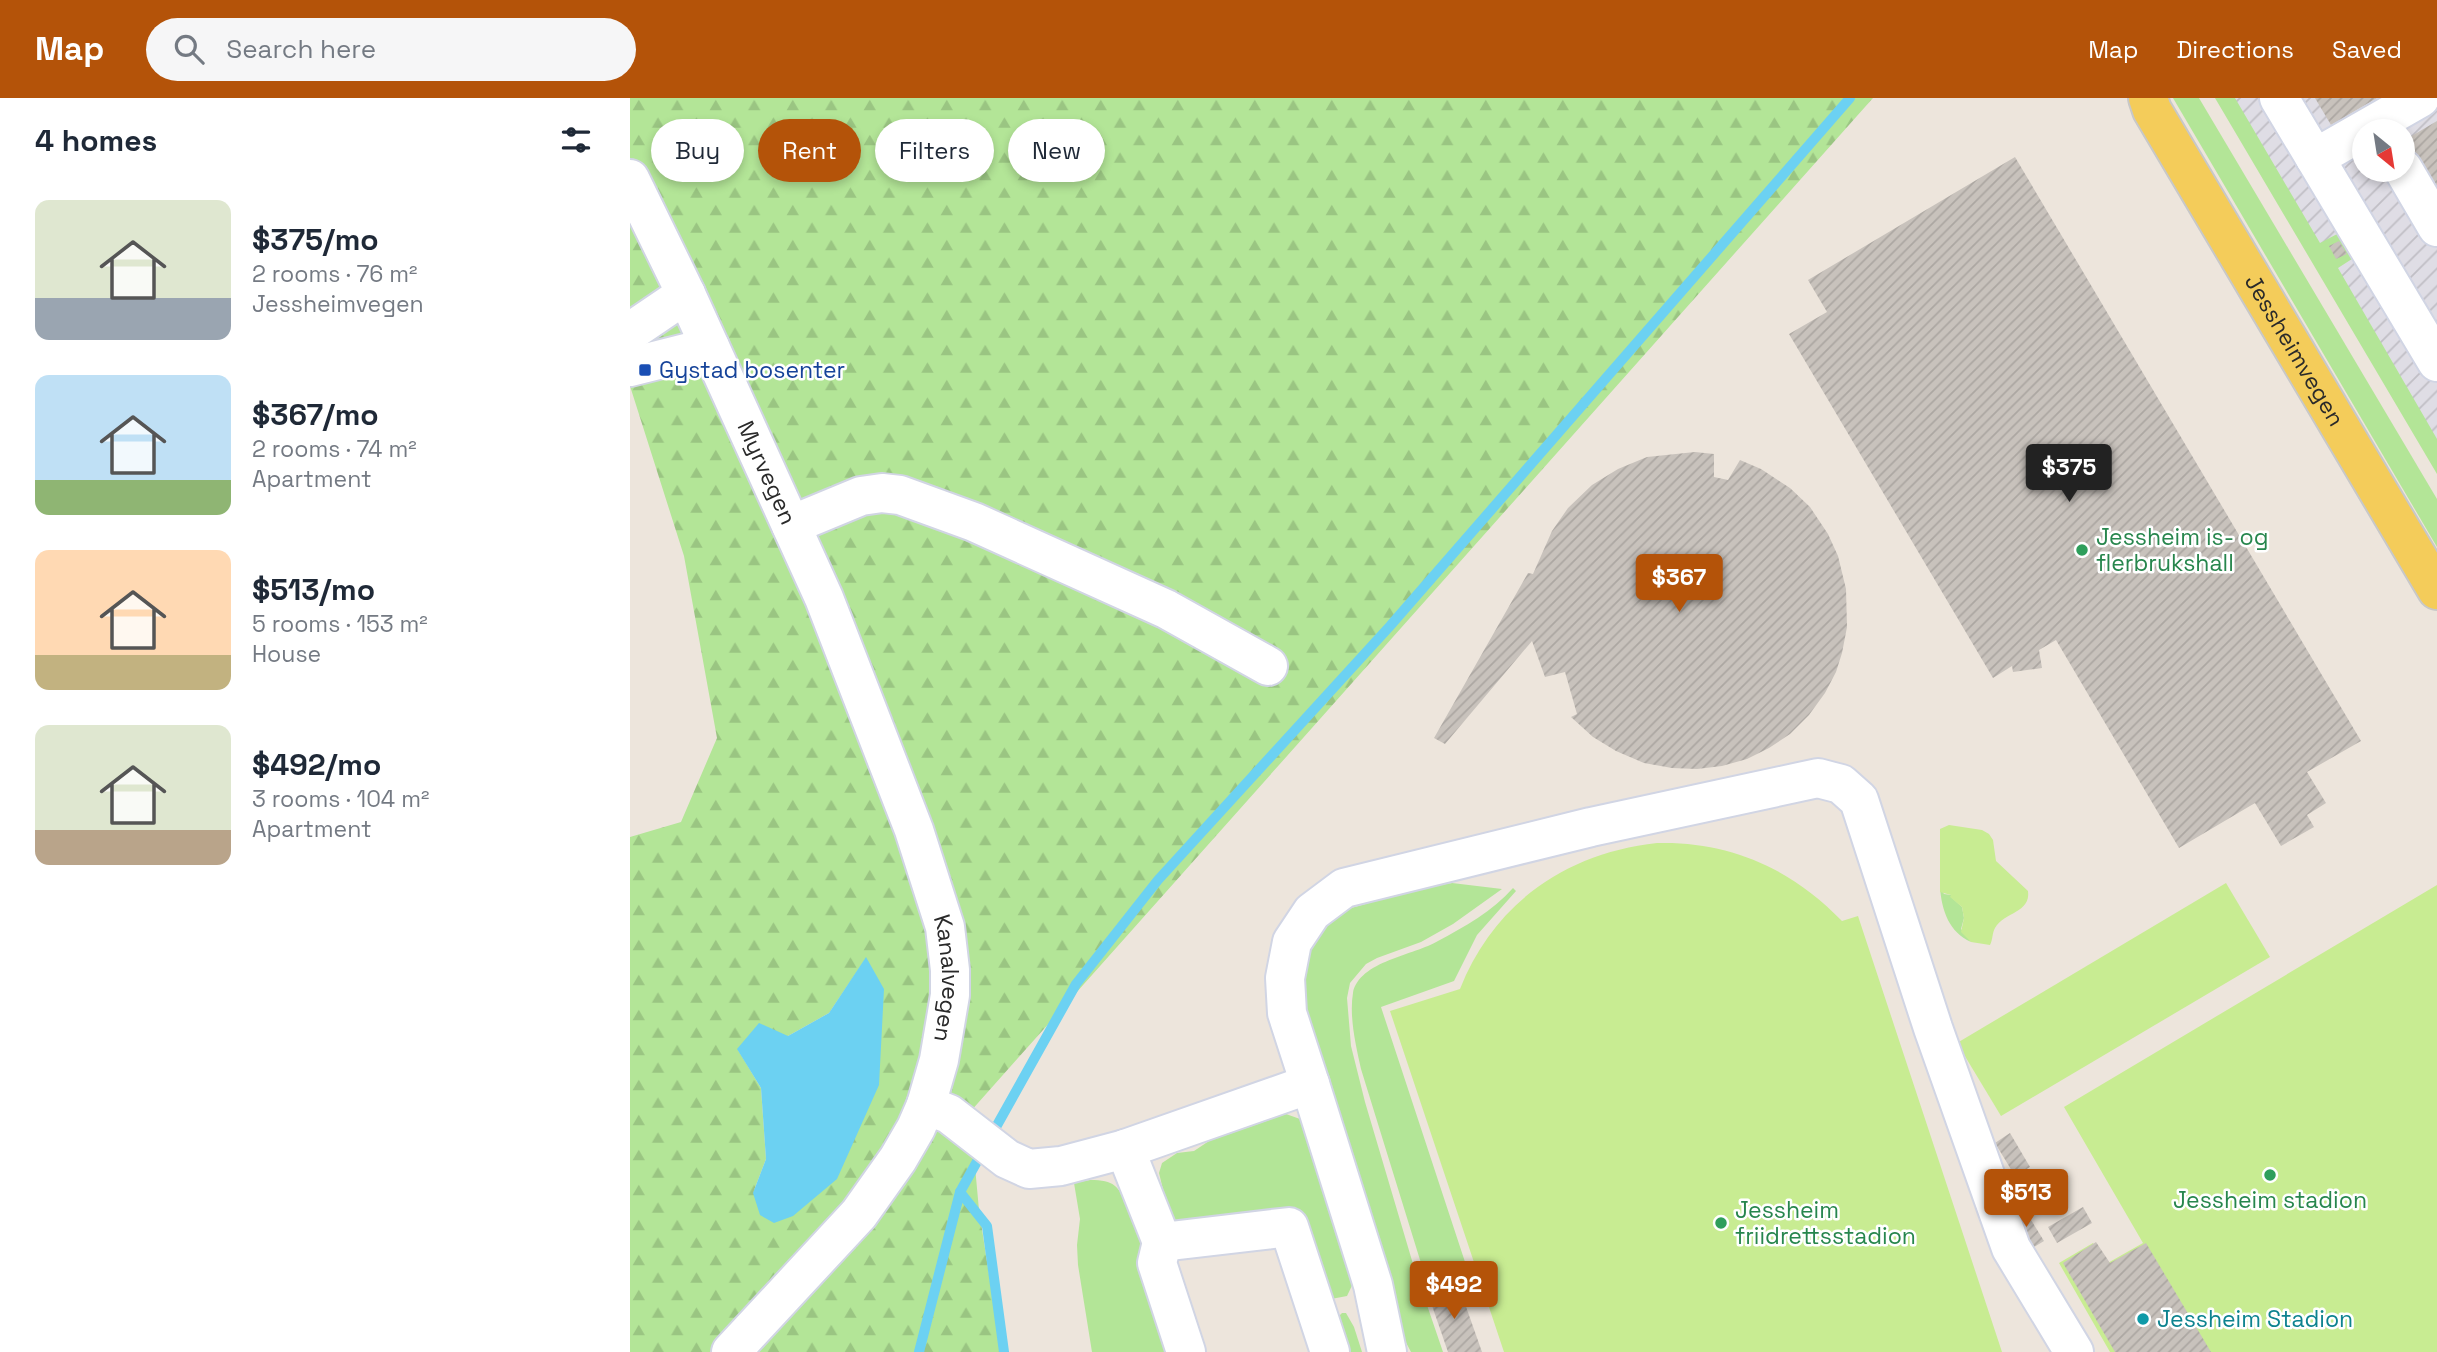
<!DOCTYPE html>
<html lang="en">
<head>
<meta charset="utf-8">
<style>
  body { margin:0; font-family:"Space Grotesk",sans-serif; background:#f6f6f7; color:#1f2937; height:100vh; display:flex; flex-direction:column; font-size:26px; white-space:nowrap }
  * { box-sizing:border-box; margin:0 }
  p { font-size:23px; color:#747a83 }
  .icon { flex:none; width:38px; height:38px; fill:none; stroke:currentColor; stroke-width:2; stroke-linecap:round; stroke-linejoin:round }
  .map { position:relative; flex:1; overflow:hidden }
  .side { display:flex; flex-direction:column; background:#fff; width:630px }
  .side>* { flex:none }
  .top-card { position:absolute; left:21px; top:21px; width:665px; height:63px; display:flex; gap:14px }
  .needle { width:46px; rotate:150deg }
  .controls { position:absolute; left:1722px; top:21px; display:grid; gap:14px }
  .controls a { display:grid; place-items:center; width:63px; height:63px; border-radius:50%; background:#fff; box-shadow:0 4px 10px #0003; font-size:35px }
  .price { position:absolute; translate:-50% -60px; padding:0 16px; border-radius:7px; background:#b45309; color:#fff; font-size:23px; line-height:46px; filter:drop-shadow(0 2px 4px #0008) }
  .price::after { content:''; position:absolute; left:50%; top:42px; width:21px; height:16px; margin-left:-10px; background:inherit; clip-path:polygon(0 0,100% 0,50% 100%) }
  .price.selected { background:#222; color:#fff }
  ul { padding:0; list-style:none }
  li { display:flex; align-items:center; gap:21px; height:175px; padding:0 35px }
  li span { display:grid; place-items:center; flex:none; width:196px; height:140px; border-radius:14px; color:#555 }
  li>.icon { margin-inline-start:auto }
  span .icon { width:84px; height:84px; fill:#fffc; stroke-width:1 }
  li b { font-size:30px }
  h2 { display:flex; justify-content:space-between; align-items:center; height:84px; padding:0 35px; font-size:30px }
  .pill { padding:0 24px; border-radius:32px; background:#fff; box-shadow:0 4px 10px #0003; font-size:24px; line-height:63px }
  .pill.selected { background:#b45309; color:#fff }
  header { display:flex; align-items:center; gap:42px; box-sizing:border-box; height:98px; padding:0 35px; background:#b45309; color:#fff }
  header strong { font-size:33px }
  nav { display:flex; gap:38px; margin-inline-start:auto; font-size:24px }
  .search { width:490px; height:63px; background:#f6f6f7; display:flex; align-items:center; gap:18px; box-sizing:border-box; padding:0 24px; border-radius:38px; color:#747a83; font-size:26px }
  main { display:flex; flex:1; min-height:0 }
  .map>svg:first-child { display:block }
  .industrial { fill:url(#industrial-furrows); fill-rule:evenodd }
  .grass { fill:#b3e597 }
  .forest { fill:url(#forest-firs); fill-rule:evenodd }
  .pitch { fill:#c8ec92 }
  .water { fill:#6cd1f2 }
  .lines { fill:none; stroke-linecap:round; stroke-linejoin:round }
  .stream { stroke:#6cd1f2; stroke-width:10 }
  .building { fill:url(#building-hatch) }
  .minor-casing { stroke:#d1d5e4; stroke-width:42 }
  .major-casing { stroke:#c8c8c8; stroke-width:42 }
  .minor { stroke:#fff; stroke-width:38 }
  .major { stroke:#f4cc5a; stroke-width:38 }
  .transit-dot { fill:#1a4fb4; stroke:#fff; stroke-width:2.5 }
  .leisure-dot { fill:#2e9e5b; stroke:#fff; stroke-width:2.5 }
  .culture-dot { fill:#0f9aa8; stroke:#fff; stroke-width:2.5 }
  .labels { text-anchor:middle; stroke-width:5; stroke-linejoin:round; paint-order:stroke }
  .street-label { font-size:23px; fill:#2a2a2a; stroke:#fff }
  .transit-label { font-size:23px; fill:#164399; stroke:#fff; text-anchor:start }
  .leisure-label { font-size:23px; fill:#27864d; stroke:#fff; text-anchor:start }
  .culture-label { font-size:23px; fill:#0d838f; stroke:#fff; text-anchor:start }
</style>
</head>
<body>
<header>
<strong>Map</strong>
<div class="search"><svg class="icon" aria-label="search" viewBox="0 0 24 24"><circle cx="10" cy="10" r="6"/><path d="M15 15l6 6"/></svg>Search here</div>
<nav><a>Map</a><a>Directions</a><a>Saved</a></nav>
</header>
<main>
<section class="side">
<h2>4 homes<svg class="icon" aria-label="filters" viewBox="0 0 24 24"><path d="M4 7h16M4 17h16"/><circle cx="9" cy="7" r="2"/><circle cx="15" cy="17" r="2"/></svg></h2>
<ul>
<li><span style="background:linear-gradient(#dfe7d0 70%,#9aa5b1 0)"><svg class="icon" aria-label="home" viewBox="0 0 24 24"><path d="M3 11l9-7 9 7M6 9v11h12V9"/></svg></span><div><b>$375/mo</b><p>2 rooms · 76 m²</p><p>Jessheimvegen</p></div></li>
<li><span style="background:linear-gradient(#bfe0f5 75%,#8fb573 0)"><svg class="icon" aria-label="home" viewBox="0 0 24 24"><path d="M3 11l9-7 9 7M6 9v11h12V9"/></svg></span><div><b>$367/mo</b><p>2 rooms · 74 m²</p><p>Apartment</p></div></li>
<li><span style="background:linear-gradient(#ffd9b3 75%,#c2b280 0)"><svg class="icon" aria-label="home" viewBox="0 0 24 24"><path d="M3 11l9-7 9 7M6 9v11h12V9"/></svg></span><div><b>$513/mo</b><p>5 rooms · 153 m²</p><p>House</p></div></li>
<li><span style="background:linear-gradient(#dfe7d0 75%,#b9a48a 0)"><svg class="icon" aria-label="home" viewBox="0 0 24 24"><path d="M3 11l9-7 9 7M6 9v11h12V9"/></svg></span><div><b>$492/mo</b><p>3 rooms · 104 m²</p><p>Apartment</p></div></li>
</ul>
</section>
<div class="map">
<svg width="1807" height="1254" viewBox="0 0 1807 1254">
  <defs>
    <pattern id="industrial-furrows" width="10" height="10" patternUnits="userSpaceOnUse" patternTransform="scale(1.75)"><rect width="10" height="10" fill="#dfdde5"/><path d="M-1 1l2-2M0 10L10 0M9 11l2-2" fill="none" stroke="#c0bec5"/></pattern>
    <pattern id="forest-firs" width="22" height="20" patternUnits="userSpaceOnUse" patternTransform="scale(1.75)"><rect width="22" height="20" fill="#b3e597"/><path d="M5 1l3.5 6h-7zM16 11l3.5 6h-7z" fill="#9ac582"/></pattern>
    <pattern id="building-hatch" width="6" height="6" patternUnits="userSpaceOnUse" patternTransform="scale(1.75)"><rect width="6" height="6" fill="#c8c2bc"/><path d="M-1 1l2-2M0 6l6-6M5 7l2-2" fill="none" stroke="#aca7a2"/></pattern>
  </defs>
  <rect width="100%" height="100%" fill="#ede5dc"/>
  <path class="industrial" d="M1600,0H1807V349ZM1734,33H1773V72H1734Z"/>
  <g class="grass">
    <polygon points="1543,0 1569,0 1807,401 1807,449"/>
    <polygon points="1585,0 1605,0 1690,145 1711,134 1725,159 1708,170 1807,341 1807,376"/>
    <polygon points="822,785 872,791 823,826 791,844 747,860 736,866 720,885 717,900 721,948 735,1004 783,1166 813,1254 781,1254 770,1233 666,890 674,846 707,814 792,790"/>
    <path d="M883,790L886,793L847,837L824,883L751,909L836,1167L838,1180L799,1191L731,971C726,948 719,919 723,895C729,863 785,857 808,843C834,829 863,813 883,790Z"/>
    <path d="M1310,790L1314,796L1321,797V799L1332,809L1334,820L1331,831L1341,844C1319,834 1312,813 1310,790Z"/>
    <polygon points="656,1016 670,1021 682,1031 727,1177 717,1198 701,1201 698,1198 669,1113 556,1131 548,1127 539,1116 529,1075 532,1065 547,1055 564,1053 579,1043"/>
    <path d="M460,1082C485,1082 487,1088 499,1108L547,1254H462L448,1167L447,1147L450,1121L444,1085Z"/>
    <polygon points="712,1215 716,1215 724,1229 732,1254 715,1254 705,1222"/>
  </g>
  <path class="forest" d="M0,0H1243L340,1014L349,1112L371,1254H0V739L51,724L87,640L54,458L0,288ZM236,860L123,1095L136,1061L131,990L108,952L158,938L199,915Z"/>
  <g class="pitch">
    <path d="M1319,727L1352,732L1359,736L1363,742L1366,763L1398,793C1401,815 1374,814 1365,830C1362,835 1363,841 1360,847L1341,844L1331,834L1334,820L1332,809L1320,799L1321,797L1310,794V731Z"/>
    <path d="M1027,745C1100,743 1162,771 1212,823L1228,818L1372,1254H874L760,913L830,891C864,805 936,755 1027,745Z"/>
    <polygon points="1596,785 1640,859 1371,1018 1327,945"/>
    <polygon points="1807,787 1807,1254 1480,1254 1429,1165 1463,1145 1476,1166 1513,1145 1434,1009"/>
  </g>
  <polygon class="water" points="236,859 254,891 249,987 207,1081 163,1118 144,1125 130,1117 123,1095 136,1061 131,990 107,951 129,925 158,938 199,915"/>
  <g class="lines">
    <g class="stream">
      <polyline points="361,1038 446,886 528,782 760,528 1220,0"/>
      <polyline points="330,1094 357,1128 374,1254"/>
      <polyline points="289,1254 330,1094 354,1051"/>
    </g>
  </g>
  <g class="building">
    <polygon points="1685,0 1747,0 1701,27"/>
    <polygon points="1807,23 1807,89 1799,93 1773,49 1773,43"/>
    <polygon points="1385,59 1731,643 1677,674 1696,705 1677,717 1684,729 1651,748 1625,705 1549,750 1426,542 1409,552 1412,570 1383,574 1382,568 1363,580 1159,236 1197,214 1178,182"/>
    <polygon points="1709,143 1717,156 1706,161 1699,148"/>
    <polygon points="1065,354 1084,356 1084,379 1098,382 1110,362 1131,371 1160,390 1180,409 1198,436 1208,458 1216,491 1217,529 1212,555 1206,574 1195,595 1179,617 1160,636 1139,650 1117,661 1092,668 1067,671 1042,670 1014,665 986,653 963,639 941,619 947,616 935,574 915,579 902,543 815,646 804,640 898,475 903,476 922,433 938,410 962,387 988,371 1017,359"/>
    <polygon points="1380,1035 1400,1069 1385,1078 1365,1045"/>
    <polygon points="1393,1109 1414,1143 1399,1152 1378,1119"/>
    <polygon points="1453,1109 1462,1125 1427,1145 1418,1129"/>
    <polygon points="1466,1144 1480,1165 1516,1145 1581,1254 1485,1254 1433,1165"/>
    <polygon points="828,1186 852,1254 818,1254 798,1196"/>
  </g>
  <g class="lines">
    <g class="minor-casing">
      <g id="minor">
        <polyline points="1649,0 1685,60"/>
        <polyline points="1790,0 1685,60 1807,264"/>
        <polyline points="1773,71 1807,129"/>
        <path id="s1" d="M0,81L56,196L194,500L284,732L315,829L320,872V897L309,962L296,1007L286,1030L268,1061L229,1116L101,1254"/>
        <polyline points="0,234 56,196"/>
        <polyline points="0,269 80,249"/>
        <polyline points="161,427 231,398 252,395 270,397 344,424 536,511 638,568"/>
        <polyline points="680,986 743,1187 757,1254"/>
        <polyline points="296,1007 319,1016 377,1061 399,1071 431,1068 495,1051 680,986 657,915 655,880 662,844 682,814 714,790 961,729 1188,680 1211,686 1229,702 1303,930 1381,1150 1444,1254"/>
        <polyline points="495,1051 532,1144 527,1165 556,1254"/>
        <polyline points="532,1144 659,1129 700,1254"/>
      </g>
    </g>
    <g class="major-casing">
      <g id="major">
        <path id="s2" d="M1518,0L1522,12L1807,492"/>
      </g>
    </g>
    <use href="#minor" class="minor"/>
    <use href="#major" class="major"/>
  </g>
  <rect class="transit-dot" x="8" y="265" width="14" height="14" rx="3.5"/>
  <g class="leisure-dot">
    <circle cx="1452" cy="452" r="7"/>
    <circle cx="1640" cy="1077" r="7"/>
    <circle cx="1091" cy="1125" r="7"/>
  </g>
  <circle class="culture-dot" cx="1513" cy="1221" r="7"/>
  <g class="labels">
    <g class="street-label">
      <text dy="8" stroke="none"><textPath href="#s2" startOffset="292">Jessheimvegen</textPath></text>
      <text dy="8" stroke="none"><textPath href="#s1" startOffset="324">Myrvegen</textPath></text>
      <text dy="8" stroke="none"><textPath href="#s1" startOffset="864">Kanalvegen</textPath></text>
    </g>
    <g class="transit-label">
      <text x="29" y="280">Gystad bosenter</text>
    </g>
    <g class="leisure-label">
      <text x="1466" y="447">Jessheim is- og<tspan x="1466" dy="26">flerbrukshall</tspan></text>
      <text x="1640" y="1110" text-anchor="middle">Jessheim stadion</text>
      <text x="1105" y="1120">Jessheim<tspan x="1105" dy="26">friidrettsstadion</tspan></text>
    </g>
    <g class="culture-label">
      <text x="1527" y="1229">Jessheim Stadion</text>
    </g>
  </g>
</svg>
<div class="controls">
<a><svg class="needle" viewBox="-14 -14 28 28"><path d="M0-13l5 13h-10z" fill="#e53935"/><path d="M0 13l5-13h-10z" fill="#747a83"/></svg></a>
</div>
<b class="price selected" style="left:1439px;top:406px">$375</b>
<b class="price" style="left:1049px;top:516px">$367</b>
<b class="price" style="left:1396px;top:1131px">$513</b>
<b class="price" style="left:824px;top:1223px">$492</b>
<div class="top-card">
<a class="pill">Buy</a>
<a class="pill selected">Rent</a>
<a class="pill">Filters</a>
<a class="pill">New</a>
</div>
</div>
</main>
</body>
</html>
